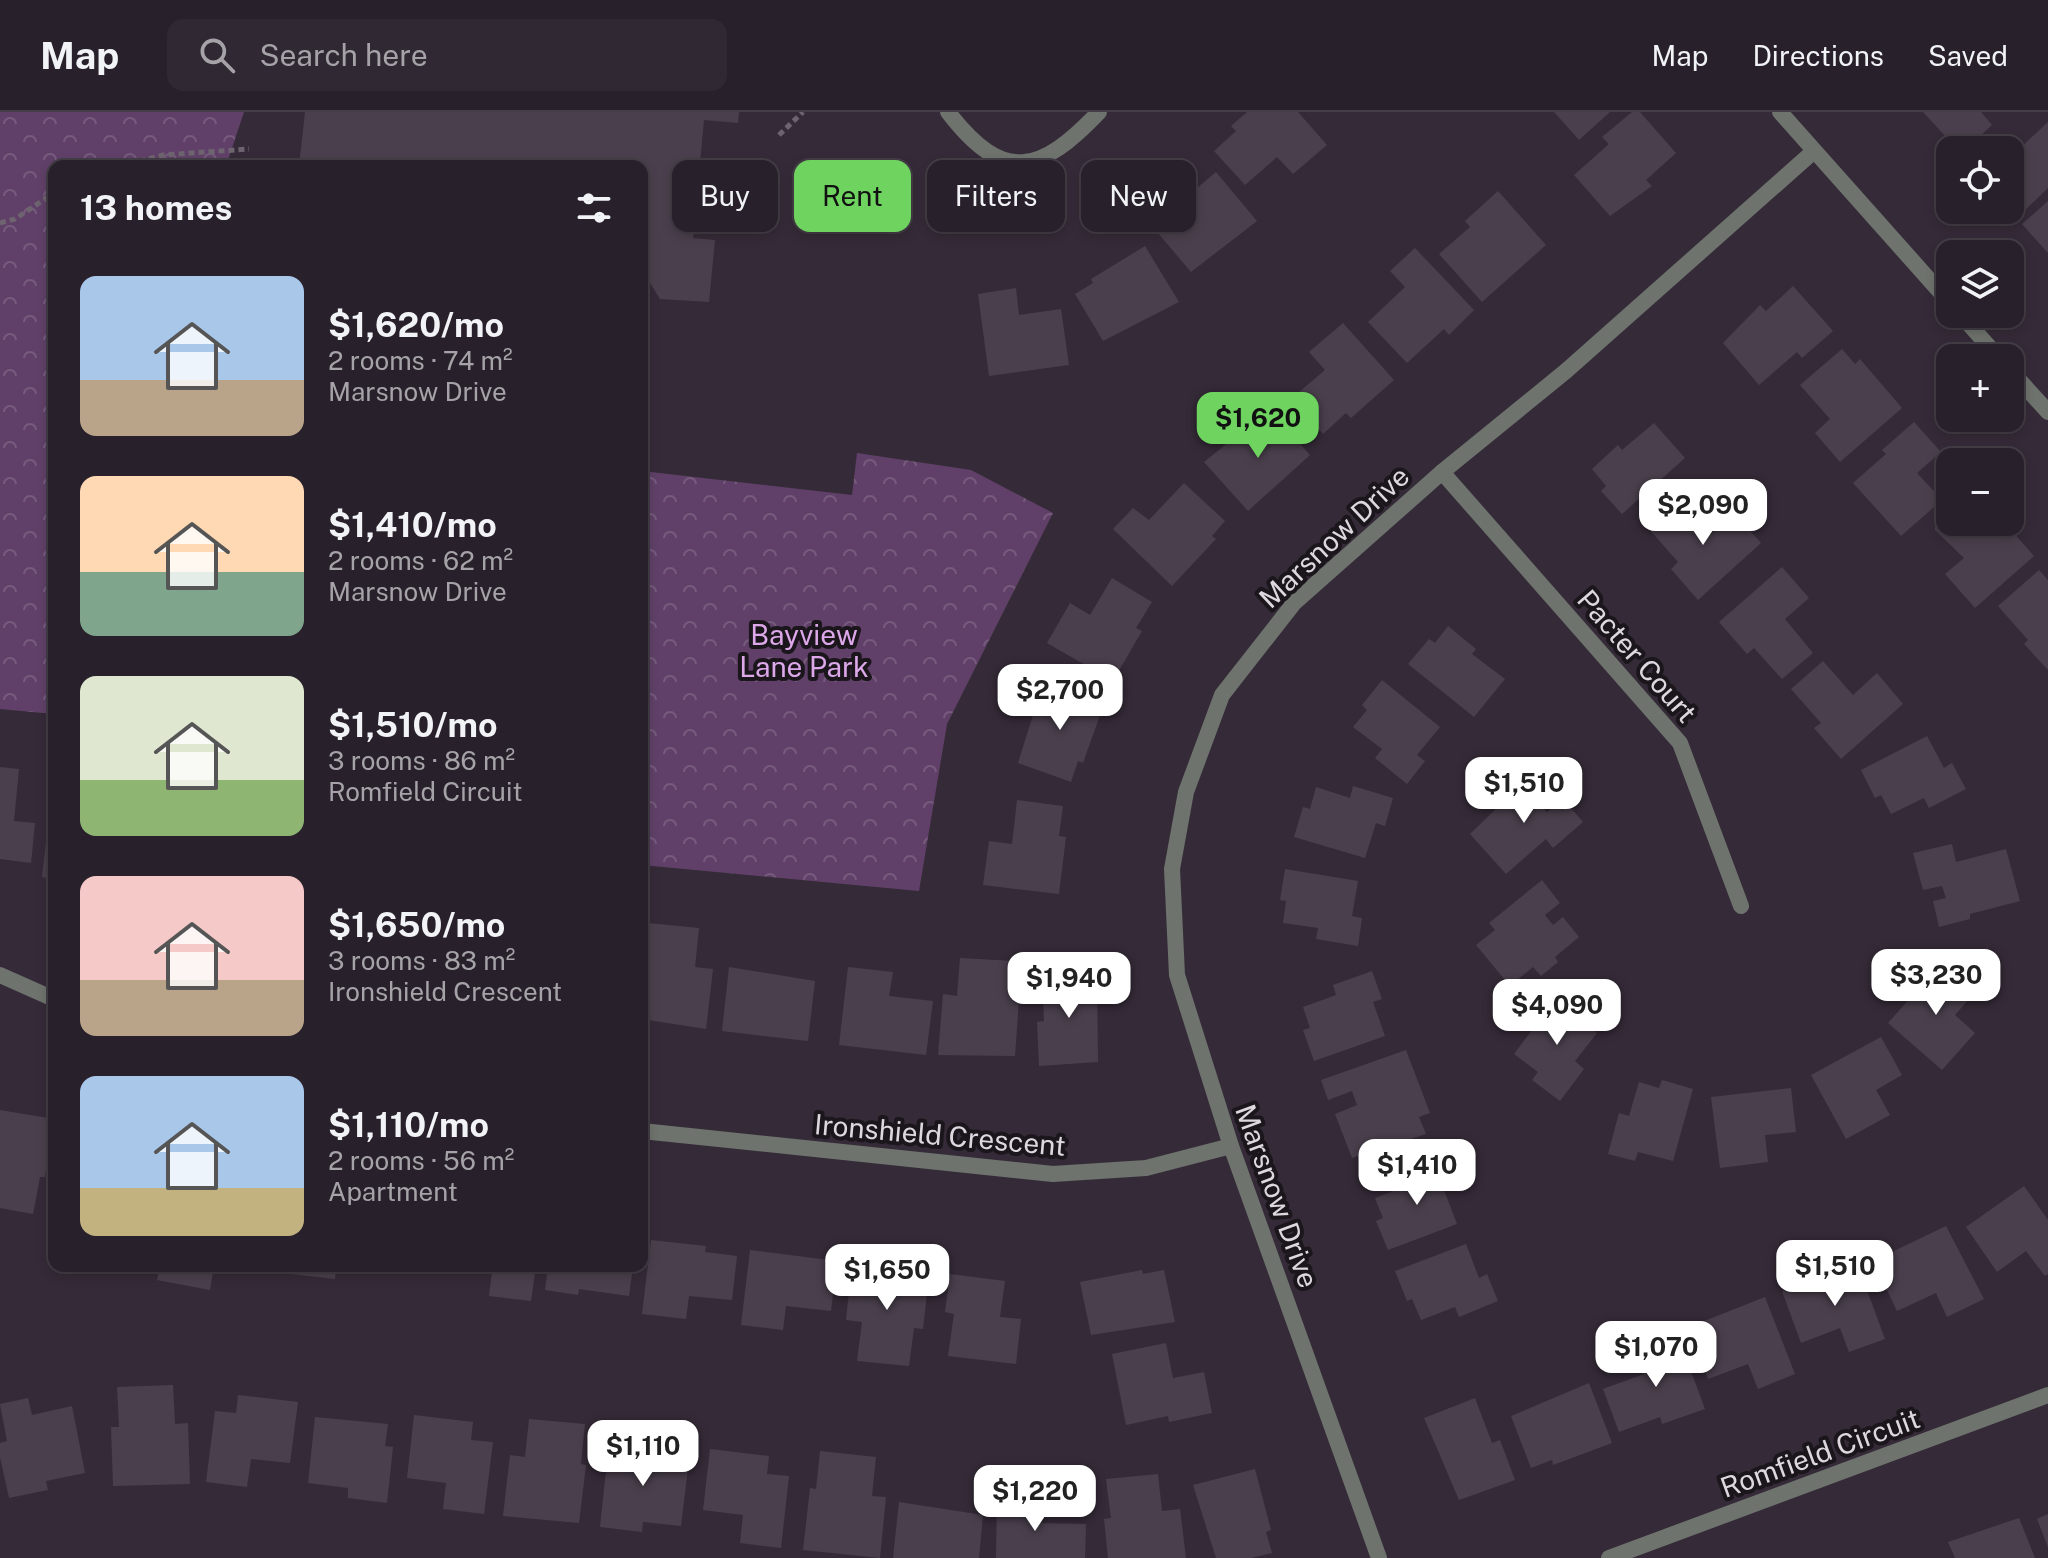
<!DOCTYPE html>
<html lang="en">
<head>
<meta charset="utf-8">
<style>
  body { margin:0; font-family:"Public Sans",sans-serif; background:#302832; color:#f1f3f6; height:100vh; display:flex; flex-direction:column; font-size:30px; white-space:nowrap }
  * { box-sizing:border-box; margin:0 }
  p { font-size:26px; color:#a5a3a8 }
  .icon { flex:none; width:44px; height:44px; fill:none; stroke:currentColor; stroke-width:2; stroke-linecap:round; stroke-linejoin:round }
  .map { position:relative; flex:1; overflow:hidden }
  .side { position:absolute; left:48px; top:48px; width:600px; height:1112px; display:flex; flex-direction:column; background:#28202a; border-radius:16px; box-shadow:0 4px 12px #0003,0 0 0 2px #443e47 }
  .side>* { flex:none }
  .guide { position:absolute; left:672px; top:48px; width:760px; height:72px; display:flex; gap:16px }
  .tools { position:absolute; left:1936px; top:24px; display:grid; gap:16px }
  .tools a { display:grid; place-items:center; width:88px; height:88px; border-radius:16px; background:#28202a; box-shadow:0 4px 12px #0003,0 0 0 2px #443e47; font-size:40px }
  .price { position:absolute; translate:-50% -68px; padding:0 18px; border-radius:16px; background:#fff; color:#222; font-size:26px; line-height:52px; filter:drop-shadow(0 2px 4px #0008) }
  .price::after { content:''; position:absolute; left:50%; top:48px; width:24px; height:18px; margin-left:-12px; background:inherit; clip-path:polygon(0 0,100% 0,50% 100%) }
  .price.selected { background:#6fd360; color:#111 }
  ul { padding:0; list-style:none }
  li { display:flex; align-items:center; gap:24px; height:200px; padding:0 32px }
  li span { display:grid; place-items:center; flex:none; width:224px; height:160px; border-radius:16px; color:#555 }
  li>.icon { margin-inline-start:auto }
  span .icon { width:96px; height:96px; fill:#fffc; stroke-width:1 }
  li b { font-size:34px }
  h2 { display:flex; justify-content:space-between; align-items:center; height:96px; padding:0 32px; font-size:34px }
  .tag { padding:0 28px; border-radius:16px; background:#28202a; box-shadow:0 4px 12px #0003,0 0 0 2px #443e47; font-size:28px; line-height:72px }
  .tag.selected { background:#6fd360; color:#111 }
  header { display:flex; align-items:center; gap:48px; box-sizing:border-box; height:112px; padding:0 40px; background:#28202a; border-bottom:2px solid #443e47 }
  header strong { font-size:38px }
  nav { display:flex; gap:44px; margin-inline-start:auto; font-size:28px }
  .search { width:560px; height:72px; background:#302832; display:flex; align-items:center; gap:20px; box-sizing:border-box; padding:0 28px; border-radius:16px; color:#a5a3a8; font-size:30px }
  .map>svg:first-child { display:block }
  .park { fill:url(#park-crowns) }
  .building { fill:#4a404d }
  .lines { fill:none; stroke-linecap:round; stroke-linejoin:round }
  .path { stroke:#6d6470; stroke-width:5; stroke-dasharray:6 4; stroke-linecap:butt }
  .street { stroke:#6e736d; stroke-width:16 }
  .labels { text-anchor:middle; stroke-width:8; stroke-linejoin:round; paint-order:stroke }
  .street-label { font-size:28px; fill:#ded7df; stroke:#1a161b }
  .park-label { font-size:28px; fill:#dca8e9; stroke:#1a161b }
</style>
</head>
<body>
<header>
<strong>Map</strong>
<div class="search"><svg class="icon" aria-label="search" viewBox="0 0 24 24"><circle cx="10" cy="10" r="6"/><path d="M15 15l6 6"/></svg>Search here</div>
<nav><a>Map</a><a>Directions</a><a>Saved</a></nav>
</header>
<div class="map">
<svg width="2048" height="1446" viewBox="0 0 2048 1446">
  <defs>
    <pattern id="park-crowns" width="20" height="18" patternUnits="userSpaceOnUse" patternTransform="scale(2)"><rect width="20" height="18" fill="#604068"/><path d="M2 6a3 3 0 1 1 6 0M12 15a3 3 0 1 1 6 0" fill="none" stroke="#765b7d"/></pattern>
  </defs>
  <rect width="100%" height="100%" fill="#352b38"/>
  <g class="park">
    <polygon points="0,0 244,0 226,54 54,54 54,602 0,597"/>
    <polygon points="857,341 971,358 1053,401 947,612 919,779 642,753 642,359 852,383"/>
  </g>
  <g class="building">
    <polygon points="305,0 739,0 738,11 704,8 693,126 715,128 709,190 660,187 642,158 642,54 299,54"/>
    <polygon points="1247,0 1298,0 1327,33 1293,62 1277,45 1245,73 1214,39 1236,19 1231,14"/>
    <polygon points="1554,0 1610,0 1579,28"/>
    <polygon points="1632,0 1640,0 1676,41 1646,68 1652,74 1610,104 1574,63 1609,32 1602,25"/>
    <polygon points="1923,0 1981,0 1992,13 1965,38 1958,38"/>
    <polygon points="2048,10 2048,76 2017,106 2010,98 2010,38 1985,38 2002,22 2017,39"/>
    <polygon points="1216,60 1257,109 1191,160 1152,114"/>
    <polygon points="1498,79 1546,133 1482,190 1439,142 1470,115 1465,109"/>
    <polygon points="2048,89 2048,141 2022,112"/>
    <polygon points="1145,134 1179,190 1103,229 1075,182 1093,171 1091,167"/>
    <polygon points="1415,136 1474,198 1449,223 1444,217 1407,251 1368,210 1405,175 1390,159"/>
    <polygon points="1793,174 1833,219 1802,246 1797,240 1759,273 1723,231 1760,193 1766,199"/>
    <polygon points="1016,176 1019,203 1061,197 1069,253 989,264 978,182"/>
    <polygon points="1343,211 1394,268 1351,306 1346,301 1323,322 1292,286 1325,258 1309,240"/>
    <polygon points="1842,237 1855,252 1860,247 1902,296 1840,350 1815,321 1830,307 1800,273"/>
    <polygon points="1270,297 1310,343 1248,399 1204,350"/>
    <polygon points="1914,310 1941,340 1917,361 1942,388 1901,424 1853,371 1886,342 1882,338"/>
    <polygon points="1654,311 1685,346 1622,402 1601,379 1606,374 1592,357 1618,333 1622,338"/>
    <polygon points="1184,371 1225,409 1212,424 1216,427 1172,474 1113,417 1133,396 1149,408"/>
    <polygon points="1681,388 1711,422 1734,401 1761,431 1698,488 1671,457 1678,450 1649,417"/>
    <polygon points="1950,400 1950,410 1992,410 1997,416 2004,410 2034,444 1975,496 1945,462 1964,446 1935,418 1935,413"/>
    <polygon points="1782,455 1809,486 1785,507 1813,541 1782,567 1754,536 1747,542 1719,510"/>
    <polygon points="2039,458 2048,468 2048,558 2024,532 2028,528 1998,494"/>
    <polygon points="1112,466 1152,490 1136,516 1142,519 1113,569 1047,531 1070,491 1090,503"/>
    <polygon points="1448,514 1476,537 1472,542 1505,567 1474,605 1408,552 1429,527 1435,531"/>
    <polygon points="1823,549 1853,583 1877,561 1903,592 1841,647 1814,616 1821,611 1791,577"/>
    <polygon points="1382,568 1440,615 1417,643 1425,649 1407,672 1375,646 1382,637 1353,615 1367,598 1362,593"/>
    <polygon points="1043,571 1104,592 1083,651 1078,649 1071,670 1018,651"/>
    <polygon points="1927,624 1944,656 1952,651 1966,677 1929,696 1924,686 1891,702 1881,683 1875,686 1861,658"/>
    <polygon points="0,655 19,657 14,709 35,711 31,751 0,747"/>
    <polygon points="1532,662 1549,682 1539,691 1547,700 1563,687 1583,710 1553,736 1546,727 1506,762 1470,722"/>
    <polygon points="1353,674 1393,686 1385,714 1376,711 1365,746 1294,725 1303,695 1310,697 1316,675 1350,686"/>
    <polygon points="51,688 54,689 54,767 42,765"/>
    <polygon points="1017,688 1063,694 1059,724 1066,725 1059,782 983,773 989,729 1012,732"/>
    <polygon points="1952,732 1956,750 2006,737 2020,789 1970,802 1970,807 1939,815 1933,789 1946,786 1942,774 1923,778 1913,741"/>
    <polygon points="1285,757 1358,769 1352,804 1362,806 1358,834 1316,827 1318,816 1283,811 1286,789 1280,788"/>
    <polygon points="1542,768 1560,791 1545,803 1553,813 1563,805 1579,825 1555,845 1558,850 1541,864 1533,855 1510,874 1476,833 1495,818 1489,811"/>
    <polygon points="648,811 699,816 695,855 713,857 706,917 642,907 642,850"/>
    <polygon points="960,846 1014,849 1011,887 1019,888 1015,944 938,943 943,882 957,884"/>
    <polygon points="1942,850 1975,880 1955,903 1975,921 1942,958 1888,911"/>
    <polygon points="729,855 815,869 808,929 722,919"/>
    <polygon points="848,855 893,860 889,884 933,889 926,943 839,933"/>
    <polygon points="1372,859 1382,887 1373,890 1385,924 1314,949 1303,918 1310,916 1303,895 1336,883 1333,873"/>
    <polygon points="1097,860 1098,950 1039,954 1037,910 1044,909 1042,862"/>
    <polygon points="1559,882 1585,902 1580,908 1597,921 1575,949 1584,957 1560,989 1532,968 1538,960 1514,942"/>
    <polygon points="1881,925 1902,963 1876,978 1890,1003 1846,1027 1811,963"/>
    <polygon points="1406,938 1430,1001 1419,1005 1426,1022 1352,1046 1335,1002 1357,993 1352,979 1328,988 1321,968"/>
    <polygon points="1662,968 1693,977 1673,1049 1638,1040 1635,1049 1608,1042 1619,1001 1629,1004 1639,970 1659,976"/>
    <polygon points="1791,976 1796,1020 1765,1023 1768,1050 1720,1056 1711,985"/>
    <polygon points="0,998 54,1007 45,1065 40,1065 33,1102 0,1096"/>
    <polygon points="1443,1048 1453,1074 1444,1078 1457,1112 1388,1138 1376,1109 1383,1106 1375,1086 1409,1073 1405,1062"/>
    <polygon points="2024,1074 2048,1108 2048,1162 2045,1164 2026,1139 1997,1160 1966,1115"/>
    <polygon points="1946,1114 1984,1187 1947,1205 1936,1181 1897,1199 1873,1149"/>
    <polygon points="651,1128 706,1134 705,1140 737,1144 732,1188 689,1184 686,1207 642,1202"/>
    <polygon points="1466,1132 1479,1166 1487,1162 1498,1189 1459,1205 1455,1195 1421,1208 1412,1187 1407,1189 1395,1159"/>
    <polygon points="750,1138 837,1149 831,1199 786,1194 783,1218 741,1213"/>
    <polygon points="852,1150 929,1163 923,1217 914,1216 909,1254 857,1249 862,1210 846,1208"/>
    <polygon points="1857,1151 1885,1227 1849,1240 1840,1216 1801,1231 1782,1179"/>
    <polygon points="160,1154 214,1154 210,1178 157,1168"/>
    <polygon points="293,1154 336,1154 335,1167 292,1162"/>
    <polygon points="389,1154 434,1154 433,1161"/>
    <polygon points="461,1154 536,1154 531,1189 489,1184 492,1160"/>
    <polygon points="548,1154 633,1154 629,1184 579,1177 578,1183 545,1178"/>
    <polygon points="1142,1158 1143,1162 1164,1158 1175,1210 1091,1223 1080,1170"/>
    <polygon points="950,1162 1005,1169 1000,1205 1021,1207 1016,1252 948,1244 954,1202 945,1200"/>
    <polygon points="1765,1185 1795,1262 1758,1277 1748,1252 1708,1267 1689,1215"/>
    <polygon points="1678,1224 1705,1297 1662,1312 1660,1305 1619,1320 1603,1277 1644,1262 1636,1240"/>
    <polygon points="1166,1231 1173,1266 1204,1260 1212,1301 1169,1310 1168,1304 1126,1313 1112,1242"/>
    <polygon points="1589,1271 1612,1331 1553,1353 1552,1348 1531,1356 1511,1304"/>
    <polygon points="173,1273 175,1312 188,1311 190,1372 113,1374 111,1315 119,1315 117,1275"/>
    <polygon points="238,1283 298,1290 290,1351 251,1347 247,1375 206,1370 215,1299 236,1301"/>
    <polygon points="28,1286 32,1303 72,1294 85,1361 46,1369 48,1378 9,1386 0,1345 0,1331 7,1329 0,1292"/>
    <polygon points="1475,1286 1492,1331 1500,1328 1515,1368 1459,1388 1424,1306"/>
    <polygon points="414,1303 473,1310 471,1328 493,1330 484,1402 443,1397 446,1371 407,1366"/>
    <polygon points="315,1305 388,1312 385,1334 393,1335 387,1391 348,1386 348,1376 308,1371"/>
    <polygon points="529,1307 585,1312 581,1352 586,1353 579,1411 503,1404 510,1343 525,1345"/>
    <polygon points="619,1320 646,1323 644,1343 689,1348 681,1414 643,1410 642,1420 600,1415 606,1359 615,1360"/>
    <polygon points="710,1337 769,1344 767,1362 789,1364 781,1436 740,1431 743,1403 703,1398"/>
    <polygon points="820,1339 876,1345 872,1384 886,1385 880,1446 803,1438 810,1376 816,1377"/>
    <polygon points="1255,1357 1271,1418 1266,1420 1272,1441 1251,1446 1216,1446 1193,1373"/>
    <polygon points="1158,1362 1162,1399 1180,1397 1186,1446 1108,1446 1104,1407 1111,1406 1106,1367"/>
    <polygon points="997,1387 1042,1388 1041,1411 1086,1412 1085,1446 996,1446"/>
    <polygon points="899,1390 983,1403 979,1446 893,1446"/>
    <polygon points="2048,1402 2048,1435 2037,1407"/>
    <polygon points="2019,1406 2035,1446 1955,1446 1948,1430"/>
  </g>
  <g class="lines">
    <g class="path">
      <polyline points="779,23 803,0"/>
      <polyline points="120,54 163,43 249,37"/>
      <polyline points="0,111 15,107 54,81"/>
    </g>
    <g class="street">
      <path d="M948,0C1004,73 1041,61 1099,0"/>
      <polyline points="1780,0 1950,191"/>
      <polyline points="1960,202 1999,246"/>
      <polyline points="2010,258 2048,300"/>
      <polyline points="1442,360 1680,631 1741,794"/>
      <polyline points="0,863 54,887"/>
      <polyline points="642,1019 1053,1062 1146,1056 1231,1034"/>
      <polyline points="1379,1446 1231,1034 1177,863 1172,757 1186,680 1222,583 1294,491 1442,360 1566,259 1814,39"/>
      <polyline points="1609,1446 2048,1283"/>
    </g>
  </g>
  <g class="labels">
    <g class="street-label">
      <text transform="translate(1334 425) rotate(-43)" y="10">Marsnow Drive</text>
      <text transform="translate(1637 544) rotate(49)" y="10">Pacter Court</text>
      <text transform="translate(940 1023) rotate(5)" y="10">Ironshield Crescent</text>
      <text transform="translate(1277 1084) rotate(70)" y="10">Marsnow Drive</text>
      <text transform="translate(1820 1341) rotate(-20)" y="10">Romfield Circuit</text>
    </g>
    <g class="park-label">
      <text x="804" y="533">Bayview<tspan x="804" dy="32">Lane Park</tspan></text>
    </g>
  </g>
</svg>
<div class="tools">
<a><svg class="icon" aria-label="locate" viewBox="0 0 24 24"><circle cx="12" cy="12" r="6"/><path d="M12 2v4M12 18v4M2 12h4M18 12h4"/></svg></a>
<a><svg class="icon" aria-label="layers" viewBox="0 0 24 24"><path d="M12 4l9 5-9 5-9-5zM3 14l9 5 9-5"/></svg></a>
<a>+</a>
<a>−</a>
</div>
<b class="price selected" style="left:1258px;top:348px">$1,620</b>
<b class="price" style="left:1703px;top:435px">$2,090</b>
<b class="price" style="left:1060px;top:620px">$2,700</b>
<b class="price" style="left:1524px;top:713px">$1,510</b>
<b class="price" style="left:1936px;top:905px">$3,230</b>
<b class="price" style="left:1069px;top:908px">$1,940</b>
<b class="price" style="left:1557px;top:935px">$4,090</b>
<b class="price" style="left:1417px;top:1095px">$1,410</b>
<b class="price" style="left:1835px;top:1196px">$1,510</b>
<b class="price" style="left:887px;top:1200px">$1,650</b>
<b class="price" style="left:1656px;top:1277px">$1,070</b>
<b class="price" style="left:643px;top:1376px">$1,110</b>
<b class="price" style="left:1035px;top:1421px">$1,220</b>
<div class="guide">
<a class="tag">Buy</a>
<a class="tag selected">Rent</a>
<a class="tag">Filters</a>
<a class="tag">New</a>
</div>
<section class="side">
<h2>13 homes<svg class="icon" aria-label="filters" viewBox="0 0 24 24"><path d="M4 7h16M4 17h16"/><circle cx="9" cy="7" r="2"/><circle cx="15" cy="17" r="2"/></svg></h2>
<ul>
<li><span style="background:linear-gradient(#a9c7e8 65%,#b9a48a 0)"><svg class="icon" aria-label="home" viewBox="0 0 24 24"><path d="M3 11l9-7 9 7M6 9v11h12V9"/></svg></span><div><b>$1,620/mo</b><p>2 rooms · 74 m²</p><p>Marsnow Drive</p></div></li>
<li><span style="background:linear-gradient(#ffd9b3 60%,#7fa58c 0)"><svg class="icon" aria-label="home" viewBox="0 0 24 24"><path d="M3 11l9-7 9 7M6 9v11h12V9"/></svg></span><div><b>$1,410/mo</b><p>2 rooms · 62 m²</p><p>Marsnow Drive</p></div></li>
<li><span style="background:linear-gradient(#dfe7d0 65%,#8fb573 0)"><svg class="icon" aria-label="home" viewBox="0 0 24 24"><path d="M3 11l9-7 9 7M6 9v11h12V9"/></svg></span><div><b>$1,510/mo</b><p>3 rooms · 86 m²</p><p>Romfield Circuit</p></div></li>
<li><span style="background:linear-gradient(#f6c9c9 65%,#b9a48a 0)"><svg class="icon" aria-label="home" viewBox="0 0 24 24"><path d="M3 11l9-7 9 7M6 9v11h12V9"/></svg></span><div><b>$1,650/mo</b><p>3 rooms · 83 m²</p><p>Ironshield Crescent</p></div></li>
<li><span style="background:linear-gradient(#a9c7e8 70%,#c2b280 0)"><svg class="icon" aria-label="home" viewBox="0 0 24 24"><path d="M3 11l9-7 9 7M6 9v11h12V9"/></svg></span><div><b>$1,110/mo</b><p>2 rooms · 56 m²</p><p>Apartment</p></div></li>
</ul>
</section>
</div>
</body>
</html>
